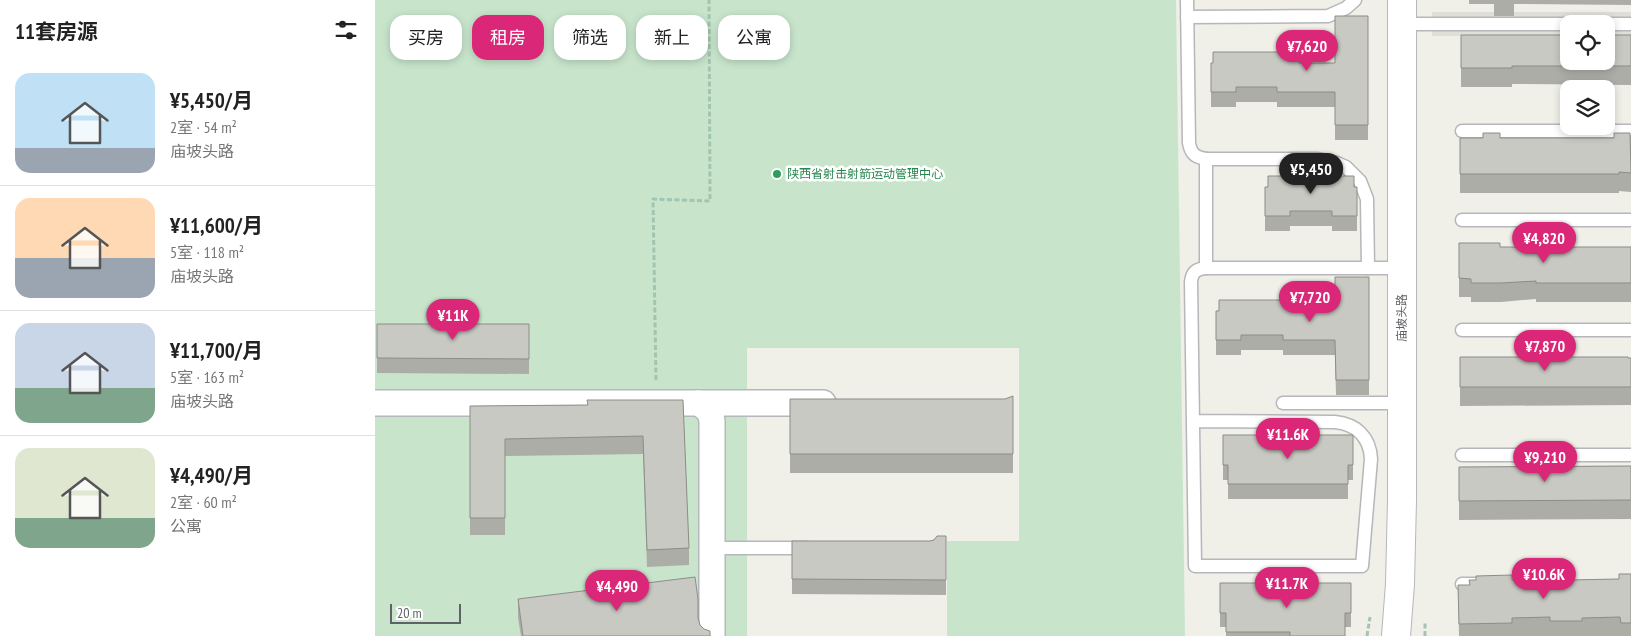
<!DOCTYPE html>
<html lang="zh">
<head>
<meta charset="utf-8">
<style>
  body { margin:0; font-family:"PT Sans Narrow","Noto Sans SC",sans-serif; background:#f6f6f6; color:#222; height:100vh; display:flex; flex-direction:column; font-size:19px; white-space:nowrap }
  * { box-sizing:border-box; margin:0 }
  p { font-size:16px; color:#767676 }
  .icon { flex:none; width:28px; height:28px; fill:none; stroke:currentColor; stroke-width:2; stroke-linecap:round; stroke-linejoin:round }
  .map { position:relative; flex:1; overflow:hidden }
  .details { display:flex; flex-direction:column; background:#fff; width:375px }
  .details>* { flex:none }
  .banner { position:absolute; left:15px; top:15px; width:475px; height:45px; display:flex; gap:10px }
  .fabs { position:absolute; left:1185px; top:15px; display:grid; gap:10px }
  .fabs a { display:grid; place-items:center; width:55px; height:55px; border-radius:10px; background:#fff; box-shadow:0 2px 8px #0003; font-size:25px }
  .scale { position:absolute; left:15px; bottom:12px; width:71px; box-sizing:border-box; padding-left:5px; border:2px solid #606267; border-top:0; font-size:14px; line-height:18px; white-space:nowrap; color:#606267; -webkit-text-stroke:4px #fff; paint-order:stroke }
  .price { position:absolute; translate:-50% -42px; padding:0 11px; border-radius:18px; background:#db2777; color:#fff; font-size:16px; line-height:32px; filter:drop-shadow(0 1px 2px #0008) }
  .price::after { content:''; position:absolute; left:50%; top:30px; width:15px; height:11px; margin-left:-8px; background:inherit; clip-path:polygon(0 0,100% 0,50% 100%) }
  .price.on { background:#222; color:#fff }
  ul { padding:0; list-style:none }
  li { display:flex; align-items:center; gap:15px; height:125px; padding:0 15px }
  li+li { border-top:1px solid #e0e0e0 }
  li span { display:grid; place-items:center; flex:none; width:140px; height:100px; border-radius:15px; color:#555 }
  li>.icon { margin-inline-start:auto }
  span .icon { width:60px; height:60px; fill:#fffc; stroke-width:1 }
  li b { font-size:21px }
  h2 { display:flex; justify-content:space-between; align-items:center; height:60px; padding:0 15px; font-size:21px }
  .pill { padding:0 18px; border-radius:15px; background:#fff; box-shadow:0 2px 8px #0003; font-size:18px; line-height:45px }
  .pill.on { background:#db2777; color:#fff }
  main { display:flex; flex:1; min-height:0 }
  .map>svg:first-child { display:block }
  .education { fill:#e0dfd7 }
  .garden { fill:#c8e5cc }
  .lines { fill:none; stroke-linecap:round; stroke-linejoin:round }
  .service-casing { stroke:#b5b7bb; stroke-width:15 }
  .minor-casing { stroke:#b5b7bb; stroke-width:28 }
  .tertiary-casing { stroke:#b5b7bb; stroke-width:30 }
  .path { stroke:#a1c5b1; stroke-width:3; stroke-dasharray:5 2.5; stroke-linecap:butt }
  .service { stroke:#fff; stroke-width:12 }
  .minor { stroke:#fff; stroke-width:25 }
  .tertiary { stroke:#fff; stroke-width:28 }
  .wall { fill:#adada8 }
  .building { fill:#c9c9c3; stroke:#8d8d88 }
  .leisure-dot { fill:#2e9e5b; stroke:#fff; stroke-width:2 }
  .labels { text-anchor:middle; stroke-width:5; stroke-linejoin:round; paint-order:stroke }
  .leisure-label { font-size:12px; fill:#27864d; stroke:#fff; text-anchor:start }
  .street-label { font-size:12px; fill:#606267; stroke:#fff }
</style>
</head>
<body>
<main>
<section class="details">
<h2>11套房源<svg class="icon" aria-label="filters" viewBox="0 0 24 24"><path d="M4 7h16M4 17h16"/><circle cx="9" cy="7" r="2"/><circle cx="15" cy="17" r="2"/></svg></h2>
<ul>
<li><span style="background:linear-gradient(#bfe0f5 75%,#9aa5b1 0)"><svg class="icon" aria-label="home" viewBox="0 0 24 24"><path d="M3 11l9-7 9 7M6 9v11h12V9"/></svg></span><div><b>¥5,450/月</b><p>2室 · 54 m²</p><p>庙坡头路</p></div></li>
<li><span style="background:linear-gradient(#ffd9b3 60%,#9aa5b1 0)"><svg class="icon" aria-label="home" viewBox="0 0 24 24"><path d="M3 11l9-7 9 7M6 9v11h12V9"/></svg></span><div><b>¥11,600/月</b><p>5室 · 118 m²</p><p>庙坡头路</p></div></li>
<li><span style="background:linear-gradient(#c9d6e8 65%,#7fa58c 0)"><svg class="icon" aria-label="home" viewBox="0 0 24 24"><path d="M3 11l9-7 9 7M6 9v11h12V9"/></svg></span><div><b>¥11,700/月</b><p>5室 · 163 m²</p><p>庙坡头路</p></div></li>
<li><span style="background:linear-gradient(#dfe7d0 70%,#7fa58c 0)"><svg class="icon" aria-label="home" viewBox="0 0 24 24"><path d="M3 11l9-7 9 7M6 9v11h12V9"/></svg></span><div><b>¥4,490/月</b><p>2室 · 60 m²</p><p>公寓</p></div></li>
</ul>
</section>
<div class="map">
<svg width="1256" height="636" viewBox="0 0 1256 636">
  <rect width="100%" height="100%" fill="#f0efe8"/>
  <polygon class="education" points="1057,12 1256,12 1256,36 1231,36 1231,24 1194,24 1194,36 1057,36"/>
  <polygon class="garden" points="0,0 801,0 810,636 572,636 572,541 644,541 644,348 372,348 372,636 0,636"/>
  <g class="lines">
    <g class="service-casing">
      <g id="service">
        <path d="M812,0L814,143C816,154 820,157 831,159V268C821,269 817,272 816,282L820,566H987L996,459C995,437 981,424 960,422L818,421"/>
        <polyline points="812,17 953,16 971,8 980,0"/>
        <polyline points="1027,24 1256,24"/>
        <polyline points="1087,131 1256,131"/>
        <polyline points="831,159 943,159 962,163 971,167 985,181 992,199 993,268"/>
        <polyline points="1087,220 1256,220"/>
        <polyline points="831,268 1027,268"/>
        <polyline points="1087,330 1256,330"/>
        <polyline points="908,403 1027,403"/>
        <polyline points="1087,455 1256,455"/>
        <polyline points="337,548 432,548"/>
        <polyline points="1087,584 1111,584"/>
      </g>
    </g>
    <g class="minor-casing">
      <g id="minor">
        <path d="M0,403H323C331,407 336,412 337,421V636"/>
        <polyline points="323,403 448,403"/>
      </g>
    </g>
    <g class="tertiary-casing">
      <polyline id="tertiary" points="1021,636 1025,584 1027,500 1027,0"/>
    </g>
    <g class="path">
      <polyline points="281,380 278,199 335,201 334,0"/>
      <polyline points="992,636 995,617"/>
      <polyline points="1050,636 1050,622"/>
    </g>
    <use href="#service" class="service"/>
    <use href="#minor" class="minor"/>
    <use href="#tertiary" class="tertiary"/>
  </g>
  <g class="wall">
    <polygon points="1094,0 1256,0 1256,5 1139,4 1139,16 1119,16 1119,4 1094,4"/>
    <polygon points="993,16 993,140 960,140 960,107 902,107 902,102 861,102 861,107 836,107 836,63 960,63"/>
    <polygon points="1086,35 1256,35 1256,85 1137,84 1137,87 1086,87"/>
    <polygon points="1256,135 1256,192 1244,191 1244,193 1085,193 1085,138 1239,138"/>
    <polygon points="890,187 982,187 982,231 957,231 957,226 915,226 915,231 890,231"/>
    <polygon points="1084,243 1125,247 1256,247 1256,302 1161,302 1161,299 1126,302 1096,302 1096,297 1084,297"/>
    <polygon points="994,277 994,395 961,395 960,355 908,355 908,350 866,350 866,355 841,355 841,311 917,300 960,296"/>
    <polygon points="2,324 154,324 154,374 2,373"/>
    <polygon points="1085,357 1256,358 1256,405 1085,406"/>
    <polygon points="638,396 638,473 415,473 415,399 630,399"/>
    <polygon points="308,400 314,548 314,565 272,567 268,454 130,456 130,535 95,535 95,406 212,405"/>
    <polygon points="848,435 886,439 894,442 932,442 939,439 978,435 978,480 973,480 973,499 853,499 853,480 848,480"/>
    <polygon points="1256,466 1256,519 1084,520 1084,467"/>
    <polygon points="571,536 571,595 417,594 417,541 555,541"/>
    <polygon points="1256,574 1256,636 1084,636 1083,585 1094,585 1137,580 1144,581 1244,579"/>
    <polygon points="845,583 884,587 891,591 930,591 937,587 976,583 976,627 970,627 970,636 851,636 851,627 845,627"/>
    <polygon points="143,599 323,618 325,625 335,636 146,636 143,618"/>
  </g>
  <g class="building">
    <polygon points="960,16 993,16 993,125 960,125 960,92 902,92 902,87 861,87 861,92 836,92 836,63 838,63 838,52 924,52 924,63 960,63"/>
    <polygon points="1086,35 1194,35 1194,61 1231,61 1231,35 1256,35 1256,66 1137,66 1137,68 1086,68"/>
    <polygon points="1108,133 1125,133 1125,138 1239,138 1239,133 1255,133 1256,173 1244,172 1244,174 1085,174 1085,138 1108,138"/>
    <polygon points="893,176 979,176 979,187 982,187 982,216 957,216 957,211 915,211 915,216 890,216 890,187 893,187"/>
    <polygon points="1084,243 1125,243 1125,247 1256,247 1256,283 1161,283 1161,281 1126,283 1096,283 1096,279 1084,278"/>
    <polygon points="960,277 994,277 994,380 961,380 960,340 908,340 908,335 866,335 866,340 841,340 841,311 844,311 844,300 917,300 917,296 960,296"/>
    <polygon points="2,324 154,324 154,359 2,358"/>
    <polygon points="1085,357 1253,357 1253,358 1256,358 1256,387 1085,387"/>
    <polygon points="638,396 638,454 415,454 415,399 630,399"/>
    <polygon points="212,400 308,400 314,548 272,550 268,436 130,439 130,518 95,518 95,406 213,405"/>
    <polygon points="848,435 886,435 886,439 894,439 894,442 932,442 932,439 939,439 939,435 978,435 978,465 973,465 973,484 853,484 853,465 848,465"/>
    <polygon points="1256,466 1256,500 1084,501 1084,467"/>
    <polygon points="562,536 571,536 571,580 417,579 417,541 555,541 559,540"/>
    <polygon points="1244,574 1256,574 1256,623 1246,623 1245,617 1207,618 1207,621 1175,621 1175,617 1137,618 1137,623 1084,624 1083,585 1095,585 1094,580 1101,580 1101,576 1137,575 1137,580 1144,579 1144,581 1244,579"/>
    <polygon points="320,577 323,599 323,618 325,625 329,629 335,631 335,636 148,636 143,599"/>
    <polygon points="845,583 884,583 884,587 891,587 891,591 930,591 930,587 937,587 937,583 976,583 976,613 970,613 970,636 915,636 915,632 851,632 851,613 845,613"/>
  </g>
  <circle class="leisure-dot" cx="402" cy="174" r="5"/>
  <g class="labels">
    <g class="leisure-label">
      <text x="412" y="178">陕西省射击射箭运动管理中心</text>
    </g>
    <g class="street-label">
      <text transform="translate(1027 318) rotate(-90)" y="4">庙坡头路</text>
    </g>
  </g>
</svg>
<div class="fabs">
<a><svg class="icon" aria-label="locate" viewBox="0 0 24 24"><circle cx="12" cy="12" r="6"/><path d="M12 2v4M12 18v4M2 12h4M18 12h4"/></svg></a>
<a><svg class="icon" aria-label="layers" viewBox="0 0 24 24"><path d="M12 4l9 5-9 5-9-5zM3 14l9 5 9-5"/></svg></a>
</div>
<div class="scale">20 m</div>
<b class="price" style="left:932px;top:72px">¥7,620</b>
<b class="price on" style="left:936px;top:195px">¥5,450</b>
<b class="price" style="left:1169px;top:264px">¥4,820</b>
<b class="price" style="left:935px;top:323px">¥7,720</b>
<b class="price" style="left:78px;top:341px">¥11K</b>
<b class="price" style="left:1170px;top:372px">¥7,870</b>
<b class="price" style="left:913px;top:460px">¥11.6K</b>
<b class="price" style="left:1170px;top:483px">¥9,210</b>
<b class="price" style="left:1169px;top:600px">¥10.6K</b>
<b class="price" style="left:912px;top:609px">¥11.7K</b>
<b class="price" style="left:242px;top:612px">¥4,490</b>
<div class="banner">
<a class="pill">买房</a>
<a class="pill on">租房</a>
<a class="pill">筛选</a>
<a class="pill">新上</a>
<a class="pill">公寓</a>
</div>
</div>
</main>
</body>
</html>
